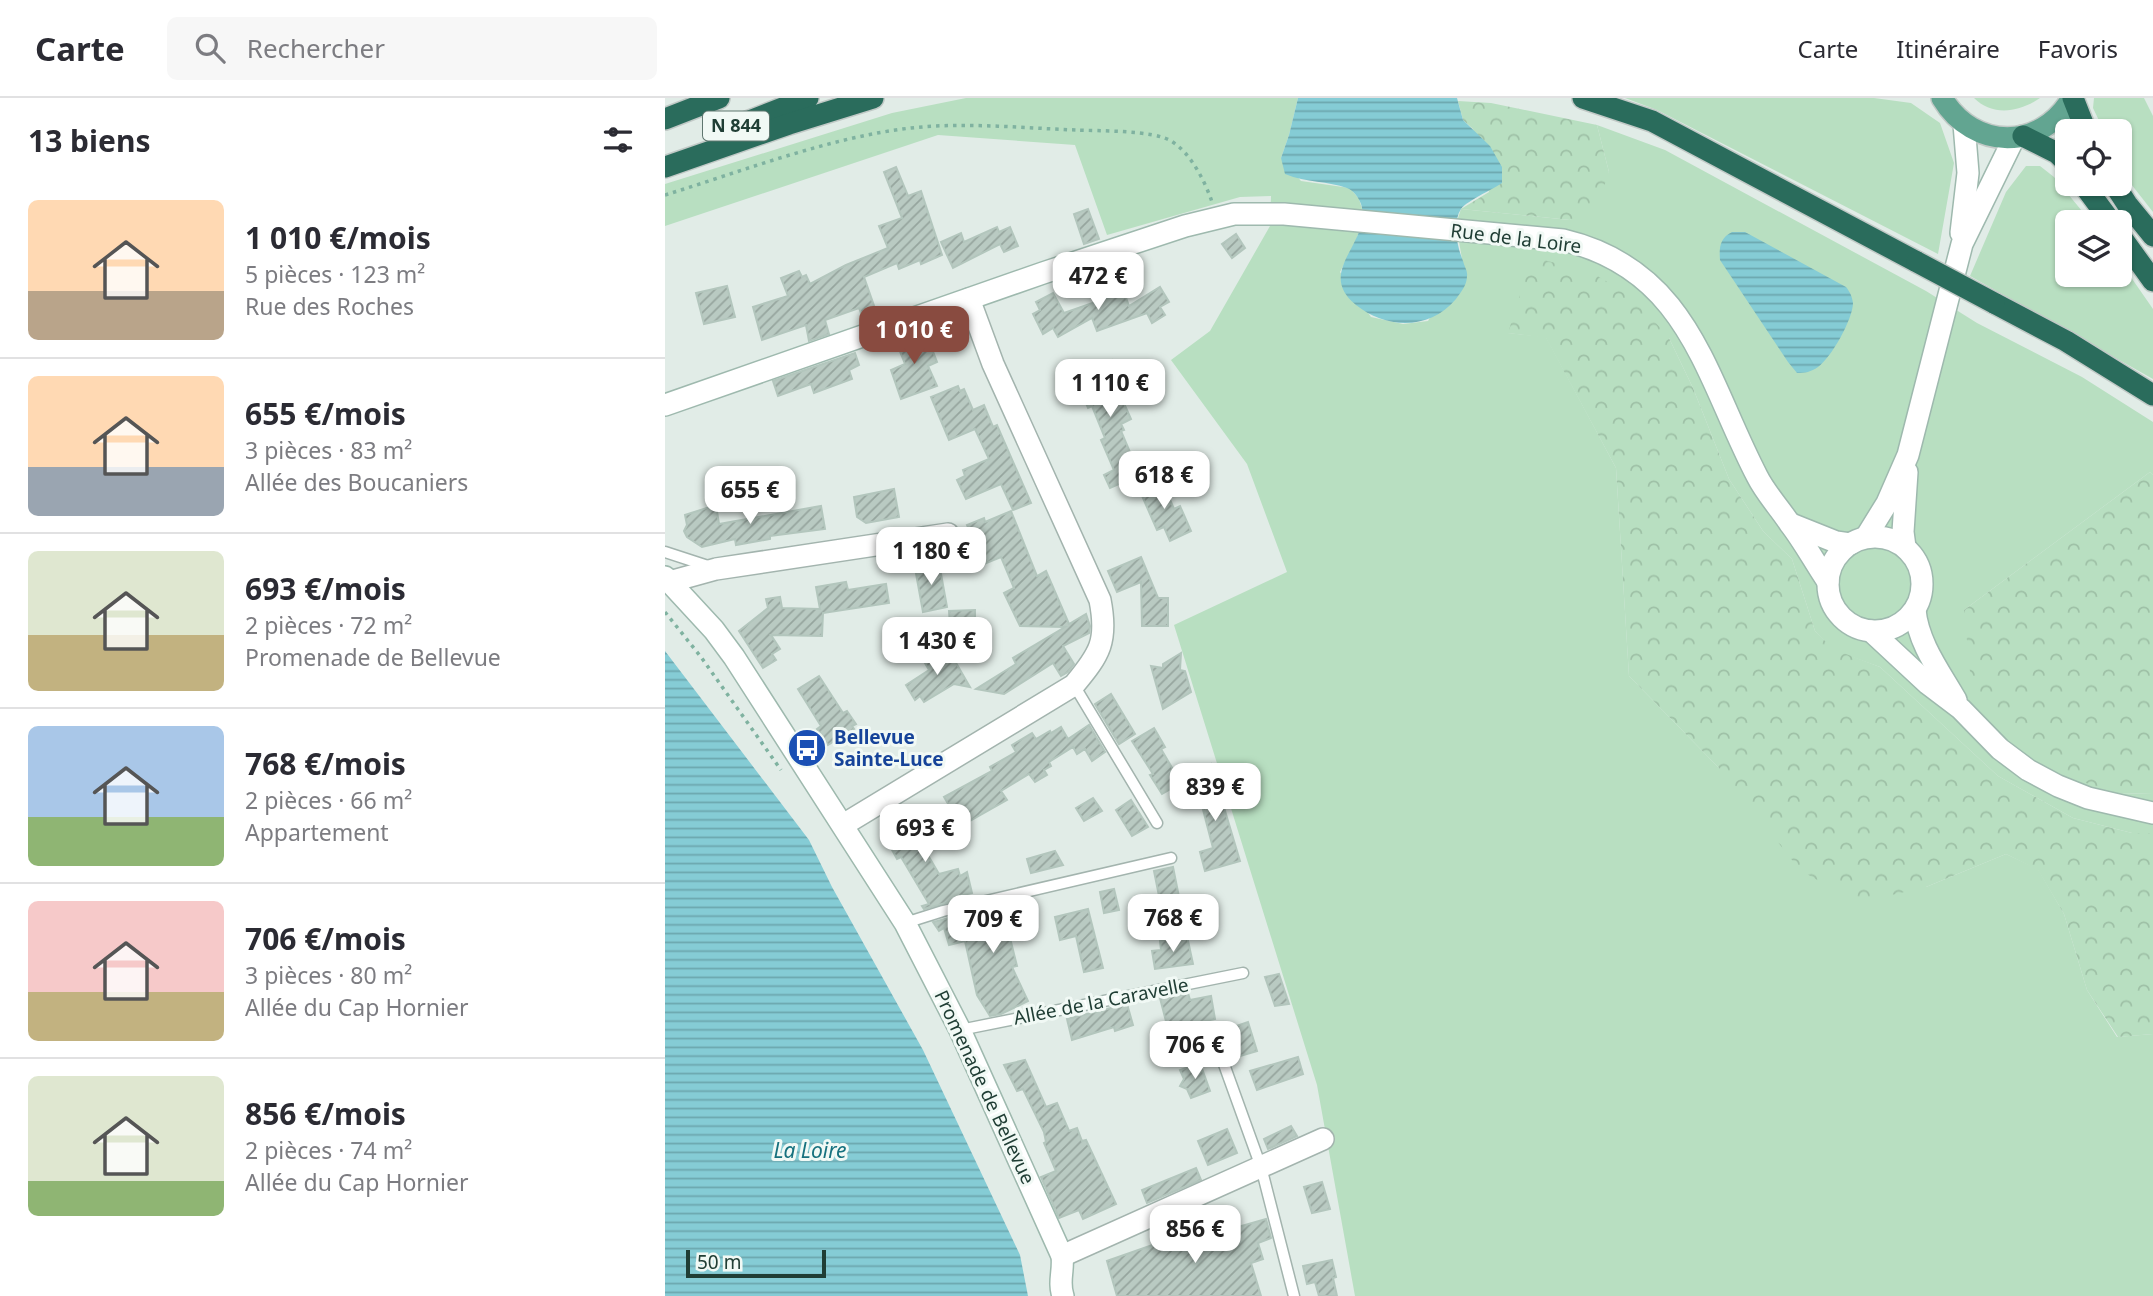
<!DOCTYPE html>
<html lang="fr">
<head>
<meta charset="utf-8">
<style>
  body { margin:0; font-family:"Noto Sans",sans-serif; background:#f7f7f7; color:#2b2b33; height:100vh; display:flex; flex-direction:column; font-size:26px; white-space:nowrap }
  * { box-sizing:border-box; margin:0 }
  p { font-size:23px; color:#7c7c81 }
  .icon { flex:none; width:38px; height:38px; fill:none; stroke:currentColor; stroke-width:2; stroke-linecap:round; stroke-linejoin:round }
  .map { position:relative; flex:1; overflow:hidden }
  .details { display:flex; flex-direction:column; background:#fff; width:665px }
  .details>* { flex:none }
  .fabs { position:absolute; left:1390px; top:21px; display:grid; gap:14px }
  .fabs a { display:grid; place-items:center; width:77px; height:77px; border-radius:10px; background:#fff; box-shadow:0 2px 5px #0004; font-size:35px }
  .scale { position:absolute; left:21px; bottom:18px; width:140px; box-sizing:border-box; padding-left:7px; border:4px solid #203e35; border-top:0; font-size:19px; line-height:24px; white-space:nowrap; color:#203e35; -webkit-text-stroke:5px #f1f9f5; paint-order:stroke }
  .price { position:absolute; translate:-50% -60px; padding:0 16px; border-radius:14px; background:#fff; color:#222; font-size:23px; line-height:46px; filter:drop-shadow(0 2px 4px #0008) }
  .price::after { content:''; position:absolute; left:50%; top:42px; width:21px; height:16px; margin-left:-10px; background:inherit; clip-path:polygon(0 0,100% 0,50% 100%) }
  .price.current { background:#894b40; color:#fff }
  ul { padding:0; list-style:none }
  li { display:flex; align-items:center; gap:21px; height:175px; padding:0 28px }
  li+li { border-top:2px solid #e1e1e2 }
  li span { display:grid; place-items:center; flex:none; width:196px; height:140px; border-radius:10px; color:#555 }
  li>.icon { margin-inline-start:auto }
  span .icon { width:84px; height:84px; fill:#fffc; stroke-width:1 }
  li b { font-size:30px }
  h2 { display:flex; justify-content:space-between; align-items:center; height:84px; padding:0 28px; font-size:30px }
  header { display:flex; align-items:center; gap:42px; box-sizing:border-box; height:98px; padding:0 35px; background:#fff; border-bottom:2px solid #e1e1e2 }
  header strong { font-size:33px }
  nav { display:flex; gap:38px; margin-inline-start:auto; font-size:24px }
  .search { width:490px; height:63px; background:#f7f7f7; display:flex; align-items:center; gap:18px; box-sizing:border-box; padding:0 24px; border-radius:10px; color:#7c7c81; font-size:26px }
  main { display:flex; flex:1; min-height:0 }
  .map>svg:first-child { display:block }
  .grass { fill:#b8dfc1 }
  .forest { fill:url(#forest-crowns) }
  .water { fill:url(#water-rules) }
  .building { fill:url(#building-hatch); stroke:#b3c6bd; stroke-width:2 }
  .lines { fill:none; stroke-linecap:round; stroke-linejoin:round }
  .lane-casing { stroke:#a3b4ae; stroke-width:13 }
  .street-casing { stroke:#a3b4ae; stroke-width:24 }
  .secondary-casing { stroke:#9eb9ae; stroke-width:24 }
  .primary-casing { stroke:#c1c9c6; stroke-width:24 }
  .highway-casing { stroke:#c1c9c6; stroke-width:24 }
  .path { stroke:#7fb2a0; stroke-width:3.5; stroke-dasharray:3.5 5; stroke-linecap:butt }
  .lane { stroke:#fff; stroke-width:10 }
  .street { stroke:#fff; stroke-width:21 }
  .secondary { stroke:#fff; stroke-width:21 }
  .primary { stroke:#62a591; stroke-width:21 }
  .highway { stroke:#2a6c5c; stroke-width:21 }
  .highway-bridge-casing { stroke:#c1c9c6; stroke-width:24; stroke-linecap:butt }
  .highway-bridge { stroke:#2a6c5c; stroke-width:21 }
  .labels { text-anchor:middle; stroke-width:6; stroke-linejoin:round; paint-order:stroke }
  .shield { fill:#f1f9f5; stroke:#5f766f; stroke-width:2 }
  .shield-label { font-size:18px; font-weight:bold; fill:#203e35 }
  .street-label { font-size:19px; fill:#203e35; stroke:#f1f9f5 }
  .transit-label { font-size:19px; font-weight:bold; fill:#164399; stroke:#f1f9f5; text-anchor:start }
  .water-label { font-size:21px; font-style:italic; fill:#16717e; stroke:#f1f9f5 }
</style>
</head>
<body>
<header>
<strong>Carte</strong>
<div class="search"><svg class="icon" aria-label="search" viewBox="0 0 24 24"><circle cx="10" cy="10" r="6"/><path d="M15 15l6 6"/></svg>Rechercher</div>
<nav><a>Carte</a><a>Itinéraire</a><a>Favoris</a></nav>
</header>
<main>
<section class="details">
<h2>13 biens<svg class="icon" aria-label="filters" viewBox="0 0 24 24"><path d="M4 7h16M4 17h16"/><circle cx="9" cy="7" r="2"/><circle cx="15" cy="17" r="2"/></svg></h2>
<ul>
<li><span style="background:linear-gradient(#ffd9b3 65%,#b9a48a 0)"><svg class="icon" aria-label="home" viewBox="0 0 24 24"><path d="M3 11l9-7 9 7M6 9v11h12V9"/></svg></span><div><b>1 010 €/mois</b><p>5 pièces · 123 m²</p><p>Rue des Roches</p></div></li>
<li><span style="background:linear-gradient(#ffd9b3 65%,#9aa5b1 0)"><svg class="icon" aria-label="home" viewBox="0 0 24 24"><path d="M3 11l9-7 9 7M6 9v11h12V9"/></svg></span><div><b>655 €/mois</b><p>3 pièces · 83 m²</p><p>Allée des Boucaniers</p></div></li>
<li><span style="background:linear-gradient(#dfe7d0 60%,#c2b280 0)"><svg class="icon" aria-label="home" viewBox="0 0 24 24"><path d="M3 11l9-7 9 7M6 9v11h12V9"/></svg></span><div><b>693 €/mois</b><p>2 pièces · 72 m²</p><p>Promenade de Bellevue</p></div></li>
<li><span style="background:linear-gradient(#a9c7e8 65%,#8fb573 0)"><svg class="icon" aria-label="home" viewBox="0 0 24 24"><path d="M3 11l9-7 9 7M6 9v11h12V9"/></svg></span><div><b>768 €/mois</b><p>2 pièces · 66 m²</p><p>Appartement</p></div></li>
<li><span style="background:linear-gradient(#f6c9c9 65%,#c2b280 0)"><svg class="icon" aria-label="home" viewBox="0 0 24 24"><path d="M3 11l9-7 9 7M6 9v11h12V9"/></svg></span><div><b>706 €/mois</b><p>3 pièces · 80 m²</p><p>Allée du Cap Hornier</p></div></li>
<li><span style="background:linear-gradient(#dfe7d0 75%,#8fb573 0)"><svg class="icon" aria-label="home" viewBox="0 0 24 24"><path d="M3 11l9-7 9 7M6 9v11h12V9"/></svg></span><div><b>856 €/mois</b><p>2 pièces · 74 m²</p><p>Allée du Cap Hornier</p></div></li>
</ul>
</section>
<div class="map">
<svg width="1488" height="1198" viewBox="0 0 1488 1198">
  <defs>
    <pattern id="forest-crowns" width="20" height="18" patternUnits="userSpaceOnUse" patternTransform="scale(1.75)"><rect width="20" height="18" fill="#b8dfc1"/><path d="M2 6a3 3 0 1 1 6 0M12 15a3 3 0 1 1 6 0" fill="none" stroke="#9ec0a6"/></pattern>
    <pattern id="water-rules" width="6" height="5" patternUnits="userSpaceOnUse" patternTransform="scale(1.75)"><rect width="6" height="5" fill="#85ccd5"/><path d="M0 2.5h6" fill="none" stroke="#6ca7ae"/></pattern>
    <pattern id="building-hatch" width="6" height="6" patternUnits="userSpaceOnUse" patternTransform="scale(1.75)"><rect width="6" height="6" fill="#b9cac2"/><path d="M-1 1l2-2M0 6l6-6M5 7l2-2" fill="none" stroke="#96a59e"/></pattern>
  </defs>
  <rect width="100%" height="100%" fill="#e1ece7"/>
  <g class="grass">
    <polygon points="301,0 633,0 624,37 616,60 636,83 685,90 694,101 699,117 691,143 675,174 706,219 738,226 763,223 797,161 791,126 796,111 905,122 944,74 932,27 1000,52 1261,193 1312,225 1417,279 1488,324 1488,377 1485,374 1299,512 1447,695 1488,696 1488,735 1467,735 1408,720 1333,678 1215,569 1168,552 1150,533 1127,461 1098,433 1064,381 1028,290 1004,240 843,235 881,239 951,370 964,578 1054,670 1261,789 1341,756 1373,771 1399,816 1422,892 1452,939 1488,936 1488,1198 690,1198 652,987 509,527 622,474 582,366 506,262 545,233 605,128 606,98 575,99 442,137 410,47 273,37 0,128 0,86 227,15"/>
    <polygon points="960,0 1209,0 1246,5 1275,25 1289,65 1273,156 992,12"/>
    <path d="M1309,0H1375C1355,14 1328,19 1309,0Z"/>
    <polygon points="1429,0 1479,0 1488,18 1488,114 1459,77 1454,68 1454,33 1439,33 1428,10"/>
    <polygon points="1361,68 1375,68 1389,79 1426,124 1402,124 1402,177 1454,177 1454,162 1488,211 1488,281 1305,178 1341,94"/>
  </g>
  <g class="forest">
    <polygon points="793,3 826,5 932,27 944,74 933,106 905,122 796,111 824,94 808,31 798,22"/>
    <polygon points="867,159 926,174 970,201 1004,240 1028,290 1064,381 1098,433 1127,461 1150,533 1168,551 1215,569 1333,678 1408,720 1467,735 1488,735 1488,936 1453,939 1422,892 1399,816 1373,772 1341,756 1261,789 1192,805 1135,772 1054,670 964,578 951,370 881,240 843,235"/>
    <polygon points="1485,374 1488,377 1488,696 1447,695 1390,673 1331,626 1306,584 1299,512"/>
  </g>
  <g class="water">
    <path d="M633,0H792L798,22L825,48L837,69V85C827,92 803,102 796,111C787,125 792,148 798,163C799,168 803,173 802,178C802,187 796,194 791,201C764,233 721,231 691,207C649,173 708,144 696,106C694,100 688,92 682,90C663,83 642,85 620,76L616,60L624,37Z"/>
    <path d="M1067,134H1080L1181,189C1185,194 1187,198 1188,205C1188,221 1166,260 1153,269C1146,274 1140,275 1132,275L1123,264L1055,162C1054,149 1055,140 1067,134Z"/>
    <polygon points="0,553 144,742 167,789 258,952 355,1157 363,1198 0,1198"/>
  </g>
  <g class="building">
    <polygon points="231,69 243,98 256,93 277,157 256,166 255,162 234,171 232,165 199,179 213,219 199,223 194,210 160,222 164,236 144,243 141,227 97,242 88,209 123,198 116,180 134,173 137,179 141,177 145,186 181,167 223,150 214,128 237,120 219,74"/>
    <polygon points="423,111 434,141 419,146 409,116"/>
    <polygon points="332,129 334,134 345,129 353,148 339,154 335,146 288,170 276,144 296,135 299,144"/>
    <polygon points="571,136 580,150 567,160 557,146"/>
    <polygon points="62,188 70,219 39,226 31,195"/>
    <polygon points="495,189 504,204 495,209 500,217 487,225 482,215 432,233 427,220 393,239 388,230 378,236 368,216 375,212 371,204 388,195 399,215 459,194 464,208"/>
    <polygon points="248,234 250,242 262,238 272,264 263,268 272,288 236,301 226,272 240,266 230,241"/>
    <polygon points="190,255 194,267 184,272 187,281 149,295 146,286 113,298 108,283"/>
    <polygon points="447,262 455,280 449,283 466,321 456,326 459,332 456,333 467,359 462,361 470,379 445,390 439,377 449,372 436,342 440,340 427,308 423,310 412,284 432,275 429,269"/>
    <polygon points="293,288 295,293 299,291 308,312 319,307 328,329 332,327 366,405 348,412 336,386 301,401 292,382 300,378 298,372 324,361 310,331 284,342 266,299"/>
    <polygon points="496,381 509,411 515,408 526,433 505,443 499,429 492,432 474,391"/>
    <polygon points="229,391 234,419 201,425 192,419 189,399"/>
    <polygon points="51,407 54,426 156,408 160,431 105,438 105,441 71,447 70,441 37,449 22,439 19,433 22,427 20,417"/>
    <polygon points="346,413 372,478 381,473 404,526 421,516 425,528 424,535 398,548 409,566 403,574 396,578 388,565 339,596 311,591 351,566 348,560 400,529 355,528 339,495 349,490 336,459 319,466 302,427 319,420 320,424"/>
    <polygon points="476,459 493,500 503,500 503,528 477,528 476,484 452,494 443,473"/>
    <polygon points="274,465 282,509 258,514 250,470"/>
    <polygon points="181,484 183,492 221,486 224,505 158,515 157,538 106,537 115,551 107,556 111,562 98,570 74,533 103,510 101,501 115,499 117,510 155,511 151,489"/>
    <polygon points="310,512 310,528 285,528 284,513"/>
    <polygon points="283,551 305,589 289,586 259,604 255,598 250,602 241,587 264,572 260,565"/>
    <polygon points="516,555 515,572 520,573 526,594 498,611 486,568 498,570 498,566"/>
    <polygon points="154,578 178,615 182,613 191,626 187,628 189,631 163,647 152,631 156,628 133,591"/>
    <polygon points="446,596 470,636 454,646 430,606"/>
    <polygon points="424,627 440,654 427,663 420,651 412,656 408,649 384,664 386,668 379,672 382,677 370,684 364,676 336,693 342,702 296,728 279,699 327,673 325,669 351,654 347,647 367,635 371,641 385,633 386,635 396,629 403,641"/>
    <polygon points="489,630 500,649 496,651 516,685 497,696 485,677 488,676 467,643"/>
    <polygon points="546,666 575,763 540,773 535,754 548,750 529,677"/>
    <polygon points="428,700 437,713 419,723 411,710"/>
    <polygon points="466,702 483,729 467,738 451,712"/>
    <polygon points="252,717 266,743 257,747 274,776 293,771 295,778 302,774 307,795 294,798 295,801 259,811 257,808 264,806 236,759 232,761 216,732 232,723 233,727"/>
    <polygon points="390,753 398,767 366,775 362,761"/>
    <polygon points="508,769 514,799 495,803 489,773"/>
    <polygon points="449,791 454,812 439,815 435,794"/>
    <polygon points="363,802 370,831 344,836 352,868 347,869 363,903 336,916 325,918 312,897 300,843 284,847 279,830 274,833 268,824 299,816 303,825 333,819 332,815 349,811 348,805"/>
    <polygon points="423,811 438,870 419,874 411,838 395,842 390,819"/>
    <polygon points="522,838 528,866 490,871 487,853 496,852 495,843"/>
    <polygon points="614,876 624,906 610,908 600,879"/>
    <polygon points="523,895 525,902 546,898 550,921 503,931 495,900"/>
    <polygon points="462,906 468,927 450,933 449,929 407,942 402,921"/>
    <polygon points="583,924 592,953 575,958 570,944 561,947 557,933"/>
    <polygon points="633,959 638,976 592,992 585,973"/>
    <polygon points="360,962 381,1009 392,1005 404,1033 412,1030 417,1043 421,1042 451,1106 418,1121 414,1112 394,1120 376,1079 391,1073 379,1045 381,1044 379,1034 358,991 352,993 339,967"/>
    <polygon points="535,965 545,993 526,1000 522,991 515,988 519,981 515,972"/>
    <polygon points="626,1028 632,1038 603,1051 599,1041"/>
    <polygon points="562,1031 572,1055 543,1067 533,1043"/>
    <polygon points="531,1070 536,1082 482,1105 477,1092"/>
    <polygon points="657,1084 665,1111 647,1115 639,1089"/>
    <polygon points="570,1118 573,1129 601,1121 606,1140 593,1145 598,1161 586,1165 596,1198 452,1198 442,1163 516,1137 522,1151 550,1143 545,1129"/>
    <polygon points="667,1162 671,1179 668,1180 672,1198 654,1198 650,1184 642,1186 638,1168"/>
  </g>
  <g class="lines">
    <g class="lane-casing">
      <g id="lane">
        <polyline points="0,454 46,469"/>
        <polyline points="409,587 492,725"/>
        <polyline points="240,825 278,813 506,760"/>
        <polyline points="295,932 578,875"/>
        <polyline points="556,958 596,1069 629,1198"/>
      </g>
    </g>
    <g class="street-casing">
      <g id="street">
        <polyline points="4,484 51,471 283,436"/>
        <path d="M178,727L409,587C435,556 443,543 435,502L328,266L304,201"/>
        <polyline points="397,1158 658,1041"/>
      </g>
    </g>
    <g class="secondary-casing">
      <g id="secondary">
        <polyline points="1296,135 1303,75 1299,26"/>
        <path d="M0,307L378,175L520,128L569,116H619L898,142C1024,172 1040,278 1092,378C1101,396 1114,409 1125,426C1139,444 1150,465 1163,484"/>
        <polyline points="1126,426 1171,444 1185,446"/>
        <circle cx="1210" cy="486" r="47"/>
        <polyline points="1201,439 1222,405 1243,357 1297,146 1349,40"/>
        <polyline points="1240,449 1238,434 1242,374"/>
        <path d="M0,479L49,532L69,559L240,825L295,932L397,1158C399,1172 393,1184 398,1198"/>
        <path d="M1250,512C1253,545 1275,574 1291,602"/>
        <polyline points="1206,533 1263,586 1296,611 1335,651 1363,672 1393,688 1423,700 1488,715"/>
      </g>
    </g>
    <g class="primary-casing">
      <path id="primary" d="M1277,0C1309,53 1376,53 1407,0"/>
    </g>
    <g class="highway-casing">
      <g id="highway">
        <polyline points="918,0 987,23 1252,164"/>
        <polyline points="1408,0 1421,33"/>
        <polyline points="0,21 54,0"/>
        <polyline points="54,35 143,0"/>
        <polyline points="1358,38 1392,55 1402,65"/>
        <polyline points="0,69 124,26 208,0"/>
        <polyline points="1418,86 1446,124"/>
        <polyline points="1449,86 1462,106 1488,138"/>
        <polyline points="1454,136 1488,183"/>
        <polyline points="1329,205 1401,243 1488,297"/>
      </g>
    </g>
    <g class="path">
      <path d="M0,97C78,73 165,39 246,30C300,24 357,30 411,32C434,33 488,32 506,43C525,54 540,83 547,104"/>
      <polyline points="0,514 36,559 116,672"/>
    </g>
    <use href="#lane" class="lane"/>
    <use href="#street" class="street"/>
    <use href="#secondary" class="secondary"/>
    <use href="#primary" class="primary"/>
    <use href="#highway" class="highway"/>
    <g class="highway-bridge-casing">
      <polyline id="highway-bridge" points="1252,164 1329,205"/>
    </g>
    <use href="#highway-bridge" class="highway-bridge"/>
  </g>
  <defs>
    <g id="bus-disc" transform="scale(2.0125)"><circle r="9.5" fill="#1a4fb4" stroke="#f1f9f5"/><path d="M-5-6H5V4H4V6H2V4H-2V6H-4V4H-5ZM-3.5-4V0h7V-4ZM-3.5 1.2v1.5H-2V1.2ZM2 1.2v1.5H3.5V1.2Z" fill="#fff"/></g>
  </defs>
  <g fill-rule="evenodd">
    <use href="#bus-disc" x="142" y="650"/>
  </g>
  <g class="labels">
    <rect class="shield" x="38" y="13.5" width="66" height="29" rx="5"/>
    <g class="shield-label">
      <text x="71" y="34">N 844</text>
    </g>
    <g class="street-label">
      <text transform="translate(851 140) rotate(7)" y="7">Rue de la Loire</text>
      <text transform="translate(436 903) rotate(-11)" y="7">Allée de la Caravelle</text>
      <text transform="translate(320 989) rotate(65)" y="7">Promenade de Bellevue</text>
    </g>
    <g class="transit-label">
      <text x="169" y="646">Bellevue<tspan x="169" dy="22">Sainte-Luce</tspan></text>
    </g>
    <g class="water-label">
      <text x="145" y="1060">La Loire</text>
    </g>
  </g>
</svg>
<div class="fabs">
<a><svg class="icon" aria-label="locate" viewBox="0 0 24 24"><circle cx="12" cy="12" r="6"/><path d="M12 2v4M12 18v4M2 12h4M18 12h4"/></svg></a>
<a><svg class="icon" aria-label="layers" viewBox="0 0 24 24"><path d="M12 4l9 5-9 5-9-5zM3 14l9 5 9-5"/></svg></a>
</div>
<div class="scale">50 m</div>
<b class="price" style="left:433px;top:214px">472 €</b>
<b class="price current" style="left:249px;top:268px">1 010 €</b>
<b class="price" style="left:445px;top:321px">1 110 €</b>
<b class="price" style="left:499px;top:413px">618 €</b>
<b class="price" style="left:85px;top:428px">655 €</b>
<b class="price" style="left:266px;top:489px">1 180 €</b>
<b class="price" style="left:272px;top:579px">1 430 €</b>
<b class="price" style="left:550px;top:725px">839 €</b>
<b class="price" style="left:260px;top:766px">693 €</b>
<b class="price" style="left:508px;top:856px">768 €</b>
<b class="price" style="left:328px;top:857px">709 €</b>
<b class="price" style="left:530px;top:983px">706 €</b>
<b class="price" style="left:530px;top:1167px">856 €</b>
</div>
</main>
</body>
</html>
